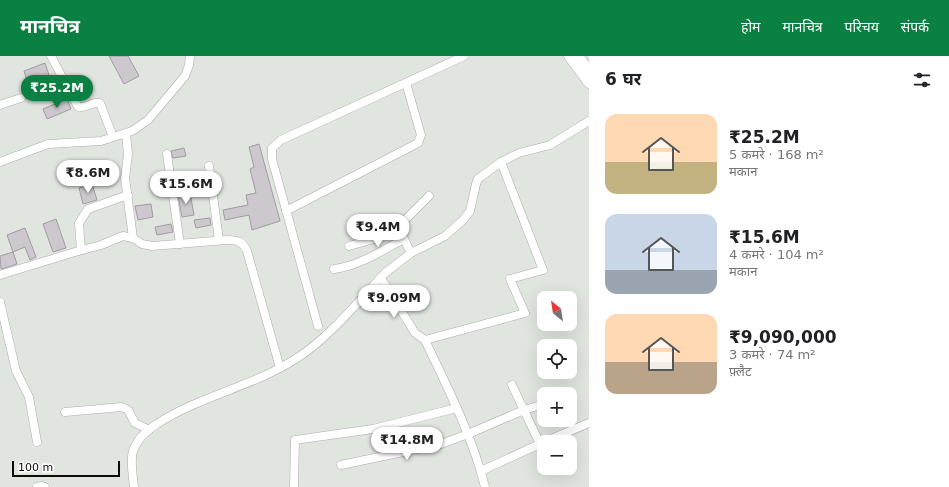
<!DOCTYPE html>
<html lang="hi">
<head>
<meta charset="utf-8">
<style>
  body { margin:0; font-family:"DejaVu Sans","Noto Sans Devanagari",sans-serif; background:#f2f2f2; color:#202124; height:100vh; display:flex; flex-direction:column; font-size:15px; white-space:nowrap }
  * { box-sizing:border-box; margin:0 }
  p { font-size:13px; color:#757577 }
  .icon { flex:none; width:22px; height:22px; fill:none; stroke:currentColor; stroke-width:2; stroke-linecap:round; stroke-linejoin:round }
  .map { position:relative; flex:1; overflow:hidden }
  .sheet { display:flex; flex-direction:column; background:#fff; width:360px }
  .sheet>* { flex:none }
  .needle { width:26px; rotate:330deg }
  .fabs { position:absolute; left:537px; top:235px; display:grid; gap:8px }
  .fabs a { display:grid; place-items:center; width:40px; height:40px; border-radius:8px; background:#fff; box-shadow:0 4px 16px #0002; font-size:20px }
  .scale { position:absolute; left:12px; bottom:10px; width:108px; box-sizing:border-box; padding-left:4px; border:2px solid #0b0c0a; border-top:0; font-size:11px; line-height:14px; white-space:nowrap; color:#0b0c0a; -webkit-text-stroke:3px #fff; paint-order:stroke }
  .price { position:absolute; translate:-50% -34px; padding:0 9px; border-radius:14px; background:#fff; color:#222; font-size:13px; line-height:26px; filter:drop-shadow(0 1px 2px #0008) }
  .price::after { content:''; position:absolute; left:50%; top:24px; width:12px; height:9px; margin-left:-6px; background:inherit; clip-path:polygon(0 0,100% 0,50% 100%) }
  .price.on { background:#0b8043; color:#fff }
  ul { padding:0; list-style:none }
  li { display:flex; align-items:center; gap:12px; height:100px; padding:0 16px }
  li span { display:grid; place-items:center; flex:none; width:112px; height:80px; border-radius:12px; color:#555 }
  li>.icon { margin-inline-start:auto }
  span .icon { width:48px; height:48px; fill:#fffc; stroke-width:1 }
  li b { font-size:17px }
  h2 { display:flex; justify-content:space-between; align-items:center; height:48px; padding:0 16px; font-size:17px }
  header { display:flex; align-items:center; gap:24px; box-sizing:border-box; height:56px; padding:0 20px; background:#0b8043; color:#fff }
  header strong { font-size:19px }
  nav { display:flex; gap:22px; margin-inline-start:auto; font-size:14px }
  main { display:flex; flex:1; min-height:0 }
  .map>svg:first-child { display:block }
  .building { fill:#ccc8ce; stroke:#a09ca1 }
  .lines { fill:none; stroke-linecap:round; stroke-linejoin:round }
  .minor-casing { stroke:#aaada8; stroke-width:9 }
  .major-casing { stroke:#aaada8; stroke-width:11 }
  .minor { stroke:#fff; stroke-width:8 }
  .major { stroke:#fff; stroke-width:10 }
</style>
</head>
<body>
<header>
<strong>मानचित्र</strong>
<nav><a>होम</a><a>मानचित्र</a><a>परिचय</a><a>संपर्क</a></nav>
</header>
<main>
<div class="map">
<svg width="589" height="431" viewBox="0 0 589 431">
  <rect width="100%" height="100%" fill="#e1e5e0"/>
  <g class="building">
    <polygon points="109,0 128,0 139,20 124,28"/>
    <polygon points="45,7 49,19 28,27 24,15"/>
    <polygon points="67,43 71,53 47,63 43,53"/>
    <polygon points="259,88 280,165 252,174 249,159 225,164 223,154 248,149 246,139 256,137 250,113 254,111 249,91"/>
    <polygon points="184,92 186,100 173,102 171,95"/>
    <polygon points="92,128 97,144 83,148 79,132"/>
    <polygon points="190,137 194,159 182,161 178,139"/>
    <polygon points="151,148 153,161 138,164 135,150"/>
    <polygon points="210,162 211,169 196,172 194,164"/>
    <polygon points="56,163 66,192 53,196 43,168"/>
    <polygon points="171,168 173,176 157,179 155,171"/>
    <polygon points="25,172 36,201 30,204 25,191 13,196 7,179"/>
    <polygon points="13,196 17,208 1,213 0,200"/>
  </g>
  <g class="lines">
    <g class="minor-casing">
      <g id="minor">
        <path d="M51,0L78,51C86,53 93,45 100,47L113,81"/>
        <polyline points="0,49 21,42"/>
        <polyline points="126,78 128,98 125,122 133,182"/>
        <polyline points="167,98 180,188"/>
        <polyline points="0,106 48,88 101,85 132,75 148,64 185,20 189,9 190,0"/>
        <polyline points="209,110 219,184"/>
        <polyline points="286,155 418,87 421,79 406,27"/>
        <polyline points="349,190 374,183 398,171"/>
        <polyline points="81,194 79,167 88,153 128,139"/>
        <polyline points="411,197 398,171 429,140"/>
        <path d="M334,213C359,210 381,195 404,183"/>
        <path d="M0,219L75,196L101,189L123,180L133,182L142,188L152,190L227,184C236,184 243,185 247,195L280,312"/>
        <polyline points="381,222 415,277 425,284"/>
        <polyline points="0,246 16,315 29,341 37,386"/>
        <polyline points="318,270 272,103 272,92 281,84 464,0"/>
        <polyline points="512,329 540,388"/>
        <polyline points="65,356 122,351 128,354 135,367 149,374"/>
        <polyline points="544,386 589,367"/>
        <polyline points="341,409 441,388 468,378 524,354 544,348"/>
        <polyline points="481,415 544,386"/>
        <polyline points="37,431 42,430 45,431"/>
        <path d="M134,431C133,421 130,404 133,395C137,384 147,374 157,368C201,339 256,330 300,300C330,280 360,244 385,217L411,197L445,180L463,164L470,155L476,128L478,123L482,120L501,106L519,97L550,89L589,65"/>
        <polyline points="294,431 295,384 373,373 457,352"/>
        <path d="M485,431C472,379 448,333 425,284L525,257L510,223L543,214L501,106"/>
      </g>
    </g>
    <g class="major-casing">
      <g id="major">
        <polyline points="569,0 589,27"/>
        <polyline points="578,0 589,14"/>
      </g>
    </g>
    <use href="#minor" class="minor"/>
    <use href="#major" class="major"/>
  </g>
</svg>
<div class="fabs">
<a><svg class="needle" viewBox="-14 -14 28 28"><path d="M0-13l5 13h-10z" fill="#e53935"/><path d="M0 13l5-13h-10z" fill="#757577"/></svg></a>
<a><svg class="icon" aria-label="locate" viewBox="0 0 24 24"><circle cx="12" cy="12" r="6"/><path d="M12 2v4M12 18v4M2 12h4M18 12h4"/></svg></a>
<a>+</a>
<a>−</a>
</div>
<div class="scale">100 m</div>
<b class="price on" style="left:57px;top:53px">₹25.2M</b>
<b class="price" style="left:88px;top:138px">₹8.6M</b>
<b class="price" style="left:186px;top:149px">₹15.6M</b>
<b class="price" style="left:378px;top:192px">₹9.4M</b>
<b class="price" style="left:394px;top:263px">₹9.09M</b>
<b class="price" style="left:407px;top:405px">₹14.8M</b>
</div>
<section class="sheet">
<h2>6 घर<svg class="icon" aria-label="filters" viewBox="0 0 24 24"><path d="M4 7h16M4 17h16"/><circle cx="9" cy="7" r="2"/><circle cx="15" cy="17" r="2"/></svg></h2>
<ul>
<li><span style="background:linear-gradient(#ffd9b3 60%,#c2b280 0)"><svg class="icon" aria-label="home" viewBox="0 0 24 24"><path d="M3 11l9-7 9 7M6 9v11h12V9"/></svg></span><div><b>₹25.2M</b><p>5 कमरे · 168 m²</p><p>मकान</p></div></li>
<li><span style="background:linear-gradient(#c9d6e8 70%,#9aa5b1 0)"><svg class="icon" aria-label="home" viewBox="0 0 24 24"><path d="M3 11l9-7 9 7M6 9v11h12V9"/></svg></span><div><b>₹15.6M</b><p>4 कमरे · 104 m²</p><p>मकान</p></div></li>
<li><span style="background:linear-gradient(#ffd9b3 60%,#b9a48a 0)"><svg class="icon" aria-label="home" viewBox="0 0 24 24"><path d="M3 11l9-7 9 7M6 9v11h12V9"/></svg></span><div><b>₹9,090,000</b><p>3 कमरे · 74 m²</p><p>फ़्लैट</p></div></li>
</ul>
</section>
</main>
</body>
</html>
